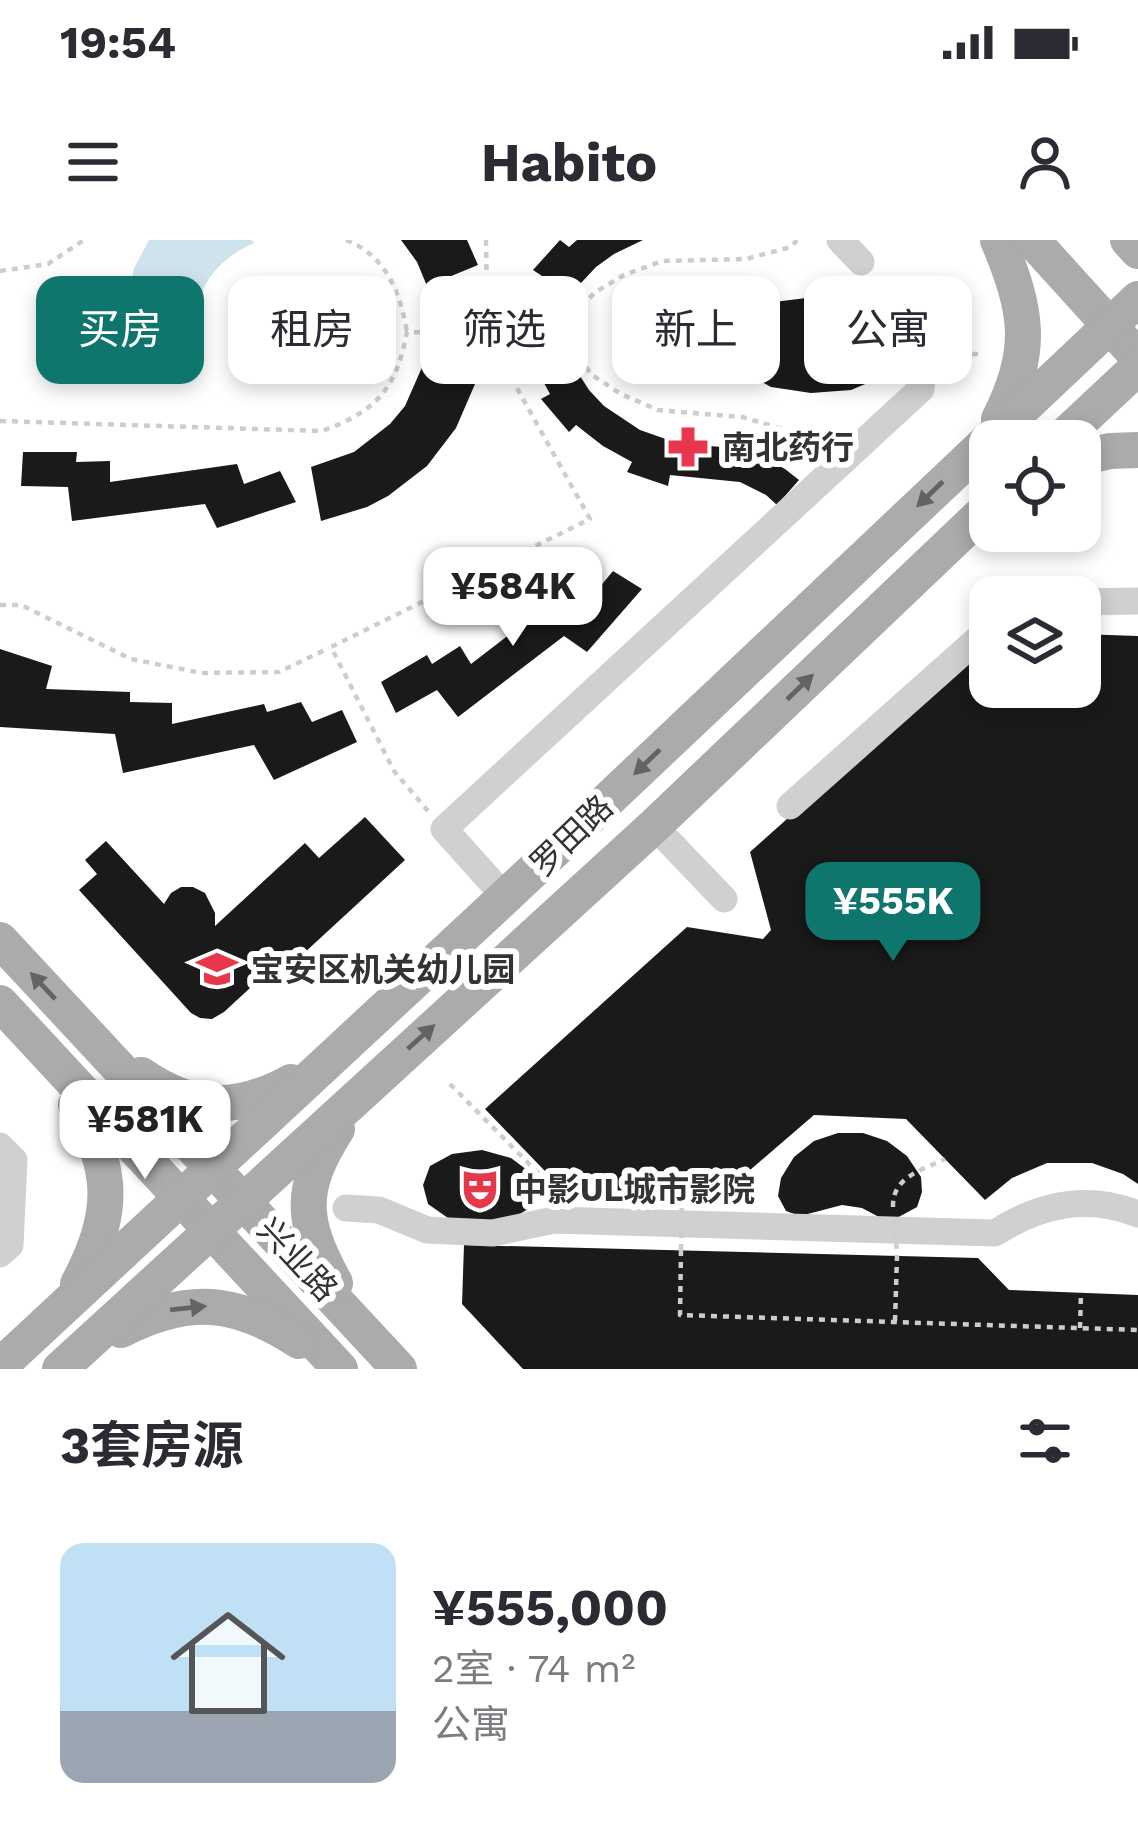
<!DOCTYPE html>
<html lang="zh">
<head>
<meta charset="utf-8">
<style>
  body { margin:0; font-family:"Work Sans","Noto Sans SC",sans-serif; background:#f7f7f7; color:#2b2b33; height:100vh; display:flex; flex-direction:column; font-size:45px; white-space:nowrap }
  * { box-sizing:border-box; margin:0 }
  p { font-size:39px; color:#7c7c81 }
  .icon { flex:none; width:66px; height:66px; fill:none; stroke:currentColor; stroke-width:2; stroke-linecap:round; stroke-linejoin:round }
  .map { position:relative; height:1129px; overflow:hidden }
  .details { display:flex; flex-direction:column; background:#fff; flex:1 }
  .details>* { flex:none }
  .banner { position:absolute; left:36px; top:36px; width:1068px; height:108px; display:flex; gap:24px }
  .tools { position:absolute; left:969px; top:180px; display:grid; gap:24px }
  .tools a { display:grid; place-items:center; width:132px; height:132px; border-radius:24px; background:#fff; box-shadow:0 6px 18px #0003; font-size:60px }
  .price { position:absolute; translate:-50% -102px; padding:0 27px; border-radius:24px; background:#fff; color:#222; font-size:39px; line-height:78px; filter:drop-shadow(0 3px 6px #0008) }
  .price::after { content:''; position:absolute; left:50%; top:72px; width:36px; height:27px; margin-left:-18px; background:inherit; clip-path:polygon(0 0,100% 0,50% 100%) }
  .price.selected { background:#0f766e; color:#fff }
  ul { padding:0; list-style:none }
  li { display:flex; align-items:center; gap:36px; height:300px; padding:0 60px }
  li+li { border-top:3px solid #e1e1e2 }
  li span { display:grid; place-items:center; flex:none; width:336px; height:240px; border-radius:24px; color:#555 }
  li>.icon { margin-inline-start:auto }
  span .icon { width:144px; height:144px; fill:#fffc; stroke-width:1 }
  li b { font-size:51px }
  h2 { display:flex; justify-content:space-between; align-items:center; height:144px; padding:0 60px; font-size:51px }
  .pill { padding:0 42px; border-radius:24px; background:#fff; box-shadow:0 6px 18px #0003; font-size:42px; line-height:108px }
  .pill.selected { background:#0f766e; color:#fff }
  .status { display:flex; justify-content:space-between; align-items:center; height:84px; padding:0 60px; background:#fff; direction:ltr }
  .status svg { height:33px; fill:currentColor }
  header { display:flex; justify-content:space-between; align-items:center; height:156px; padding:0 60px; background:#fff; font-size:54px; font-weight:700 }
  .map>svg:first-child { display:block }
  .green { fill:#e6ecdf }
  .water { fill:#cee3ee }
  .building { fill:#1a1a1a }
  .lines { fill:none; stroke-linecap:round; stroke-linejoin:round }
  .path { stroke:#cdcdcd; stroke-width:4.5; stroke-dasharray:6 6; stroke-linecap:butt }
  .minor { stroke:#d0d0d0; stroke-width:27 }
  .major { stroke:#ababab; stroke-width:36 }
  .path-bridge { stroke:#cdcdcd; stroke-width:4.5; stroke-dasharray:6 6; stroke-linecap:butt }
  .oneway { fill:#636363 }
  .labels { text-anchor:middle; stroke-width:12; stroke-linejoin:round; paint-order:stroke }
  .poi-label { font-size:33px; font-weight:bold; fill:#333; stroke:#fff; text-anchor:start }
  .street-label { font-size:33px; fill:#333; stroke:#fff }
</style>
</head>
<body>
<div class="status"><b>19:54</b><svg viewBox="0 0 49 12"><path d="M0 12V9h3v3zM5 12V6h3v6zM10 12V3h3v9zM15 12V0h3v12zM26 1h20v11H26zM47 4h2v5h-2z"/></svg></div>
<header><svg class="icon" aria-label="menu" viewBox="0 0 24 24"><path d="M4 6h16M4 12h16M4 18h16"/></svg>Habito<svg class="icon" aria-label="person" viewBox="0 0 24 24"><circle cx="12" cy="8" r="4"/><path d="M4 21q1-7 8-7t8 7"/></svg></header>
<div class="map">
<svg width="1138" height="1129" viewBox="0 0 1138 1129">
  <rect width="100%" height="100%" fill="#fff"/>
  <circle class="green" cx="488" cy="94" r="20"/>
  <path class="water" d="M149,0H252L254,3C222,17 203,39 194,73L126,69L134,28Z"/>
  <g class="building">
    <polygon points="401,0 467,0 478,25 427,46 417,22"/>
    <polygon points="560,0 569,7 577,0 643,0 614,14 596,27 567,58 555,77 527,59 542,36 533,30"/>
    <polygon points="814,57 849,64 885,84 901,105 902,114 897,122 870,142 851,150 811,153 771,147 737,128 725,115 722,99 739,79 774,62"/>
    <polygon points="566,114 589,150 604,166 640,190 680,204 737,208 754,212 785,229 799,240 777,265 766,255 740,242 670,235 668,246 627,232 632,222 603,206 576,185 569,192 541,159 550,154 537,130"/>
    <polygon points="423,125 475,144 456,188 427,226 388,256 367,267 321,281 311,227 354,212 390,184 405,166"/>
    <polygon points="23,212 77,212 76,222 110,221 110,242 237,224 244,244 280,231 296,262 217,288 205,264 72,281 68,247 21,246"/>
    <polygon points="613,331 642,349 587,412 564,396 458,477 437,450 396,473 381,442 427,415 432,424 460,406 471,424 572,346 589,360"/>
    <polygon points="1080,394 1138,396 1138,944 1123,934 1092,923 1047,923 1012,938 985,960 906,879 814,875 715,960 569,956 485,869 687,687 763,699 771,690 750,612 990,398 990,447 1080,447"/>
    <polygon points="0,409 52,426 46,449 130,452 130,462 172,463 172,484 264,464 267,472 301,462 312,482 342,470 357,502 274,540 254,505 123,533 115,494 0,487"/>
    <polygon points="365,577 405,620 290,726 273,727 224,772 212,779 200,778 191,773 79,650 97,634 85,620 106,601 164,664 171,653 181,647 193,647 205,653 215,673 215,686 305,603 319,618"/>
    <polygon points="838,893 863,893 887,901 907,916 921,937 922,952 917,967 895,979 879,977 862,968 842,965 800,976 786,971 778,956 781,938 794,917 814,901"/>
    <polygon points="482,910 511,918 531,933 537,952 530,968 506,982 448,978 428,964 423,945 430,926 452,914"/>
    <polygon points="464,1005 978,1018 1009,1050 1138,1055 1138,1129 523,1129 462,1064"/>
  </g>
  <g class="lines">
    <g class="path">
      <path d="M346,0C387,16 400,53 407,92"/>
      <polyline points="486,0 487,58"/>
      <polyline points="797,0 791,7 746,19 662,21 624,35 594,53 575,75 575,112 592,135 621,154 658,170 742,177 786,190 810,216"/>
      <polyline points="0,31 48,24 84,0"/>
      <circle cx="487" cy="94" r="36"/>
      <polyline points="523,94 571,93"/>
      <polyline points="948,114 978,114"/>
      <path d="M0,181L322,191C377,171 396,149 407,92L451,93"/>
      <polyline points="0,365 21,365 131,419 202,433 279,432 329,408"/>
      <polyline points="428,571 394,531 331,407 590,279 504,125"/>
      <polyline points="450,844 540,935 551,956"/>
      <path d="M893,967C892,937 922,930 945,919"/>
      <polyline points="681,1010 680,1075 1138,1090"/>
      <polyline points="895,1081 897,1016"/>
      <polyline points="1080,1088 1081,1053"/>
    </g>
    <g class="minor">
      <polyline points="840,0 861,22"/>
      <polyline points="1080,362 1138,361"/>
      <polyline points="790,566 990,388"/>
      <polyline points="654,586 724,659"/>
      <polyline points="505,657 444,589 921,149 926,91"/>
      <polyline points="0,906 14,920 10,1005 0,1014"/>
      <path d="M346,968L379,970L427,990L493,993L554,980L995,993C1040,964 1087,954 1138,974"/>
    </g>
    <g class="major">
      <path d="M998,0C1027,70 1035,109 999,179"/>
      <polyline points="1032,0 1138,117"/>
      <polyline points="1128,0 1138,11"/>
      <polyline points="1059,201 1138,127"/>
      <polyline points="1080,218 1110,211 1138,210"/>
      <polyline points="0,700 399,1129"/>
      <polyline points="0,763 340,1129"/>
      <path d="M141,835C194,871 235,872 291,842"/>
      <path d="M76,865C116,930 114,977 78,1044"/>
      <path d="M335,1043C301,981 298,950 337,889"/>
      <path d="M121,1090C189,1055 236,1060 299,1101"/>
      <polyline points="0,1126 505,657 1138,59"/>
      <polyline points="60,1129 654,586 990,266"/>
    </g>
    <g class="path-bridge">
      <polyline points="895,979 897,1016"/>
      <polyline points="681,1010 682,959"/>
    </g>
  </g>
  <defs><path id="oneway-solid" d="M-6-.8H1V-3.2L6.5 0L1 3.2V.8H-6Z" transform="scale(3)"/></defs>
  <g class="oneway">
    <use href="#oneway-solid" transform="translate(930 254) rotate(136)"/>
    <use href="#oneway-solid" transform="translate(800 447) rotate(-44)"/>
    <use href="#oneway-solid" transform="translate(647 522) rotate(136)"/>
    <use href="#oneway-solid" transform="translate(43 746) rotate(-133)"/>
    <use href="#oneway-solid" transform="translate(421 797) rotate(-42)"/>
    <use href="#oneway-solid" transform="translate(188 1068) rotate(-6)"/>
  </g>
  <defs>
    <g id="pharmacy-bare" transform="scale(3.24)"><path d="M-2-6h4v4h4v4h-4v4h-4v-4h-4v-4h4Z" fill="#e7374c" stroke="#fff" stroke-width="2.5" paint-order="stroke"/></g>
    <g id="school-bare" transform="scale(3.24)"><path d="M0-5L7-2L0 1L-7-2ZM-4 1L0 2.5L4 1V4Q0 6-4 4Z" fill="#e7374c" stroke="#fff" stroke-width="2.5" paint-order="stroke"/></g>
    <g id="theatre-bare" transform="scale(3.24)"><path d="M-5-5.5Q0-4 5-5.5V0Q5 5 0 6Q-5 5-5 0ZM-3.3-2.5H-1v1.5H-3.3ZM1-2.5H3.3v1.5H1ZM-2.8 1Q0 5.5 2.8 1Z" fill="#e7374c" stroke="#fff" stroke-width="2.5" paint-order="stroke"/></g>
  </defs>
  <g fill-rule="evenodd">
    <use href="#pharmacy-bare" x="688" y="207"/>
    <use href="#school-bare" x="217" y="729"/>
    <use href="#theatre-bare" x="480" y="949"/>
  </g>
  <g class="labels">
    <g class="poi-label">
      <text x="722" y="219">南北药行</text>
      <text x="251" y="741">宝安区机关幼儿园</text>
      <text x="514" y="961">中影UL城市影院</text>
    </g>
    <g class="street-label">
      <text transform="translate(571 595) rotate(-44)" y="12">罗田路</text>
      <text transform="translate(298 1019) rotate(47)" y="12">兴业路</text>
    </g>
  </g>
</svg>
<div class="tools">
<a><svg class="icon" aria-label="locate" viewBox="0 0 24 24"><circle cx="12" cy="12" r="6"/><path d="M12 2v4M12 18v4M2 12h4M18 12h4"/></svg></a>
<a><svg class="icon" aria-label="layers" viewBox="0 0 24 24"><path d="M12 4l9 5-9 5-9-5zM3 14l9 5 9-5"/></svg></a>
</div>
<b class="price" style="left:513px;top:409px">¥584K</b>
<b class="price selected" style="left:893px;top:724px">¥555K</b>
<b class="price" style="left:145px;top:942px">¥581K</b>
<div class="banner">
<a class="pill selected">买房</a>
<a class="pill">租房</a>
<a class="pill">筛选</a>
<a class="pill">新上</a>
<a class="pill">公寓</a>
</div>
</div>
<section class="details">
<h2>3套房源<svg class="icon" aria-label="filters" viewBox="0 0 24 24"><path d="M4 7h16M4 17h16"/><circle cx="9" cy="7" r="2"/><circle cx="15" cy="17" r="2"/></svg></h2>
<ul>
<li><span style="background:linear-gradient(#bfe0f5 70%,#9aa5b1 0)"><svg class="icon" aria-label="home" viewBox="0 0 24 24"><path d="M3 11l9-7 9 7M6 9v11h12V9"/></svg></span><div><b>¥555,000</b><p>2室 · 74 m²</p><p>公寓</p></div></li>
</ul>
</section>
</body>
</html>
